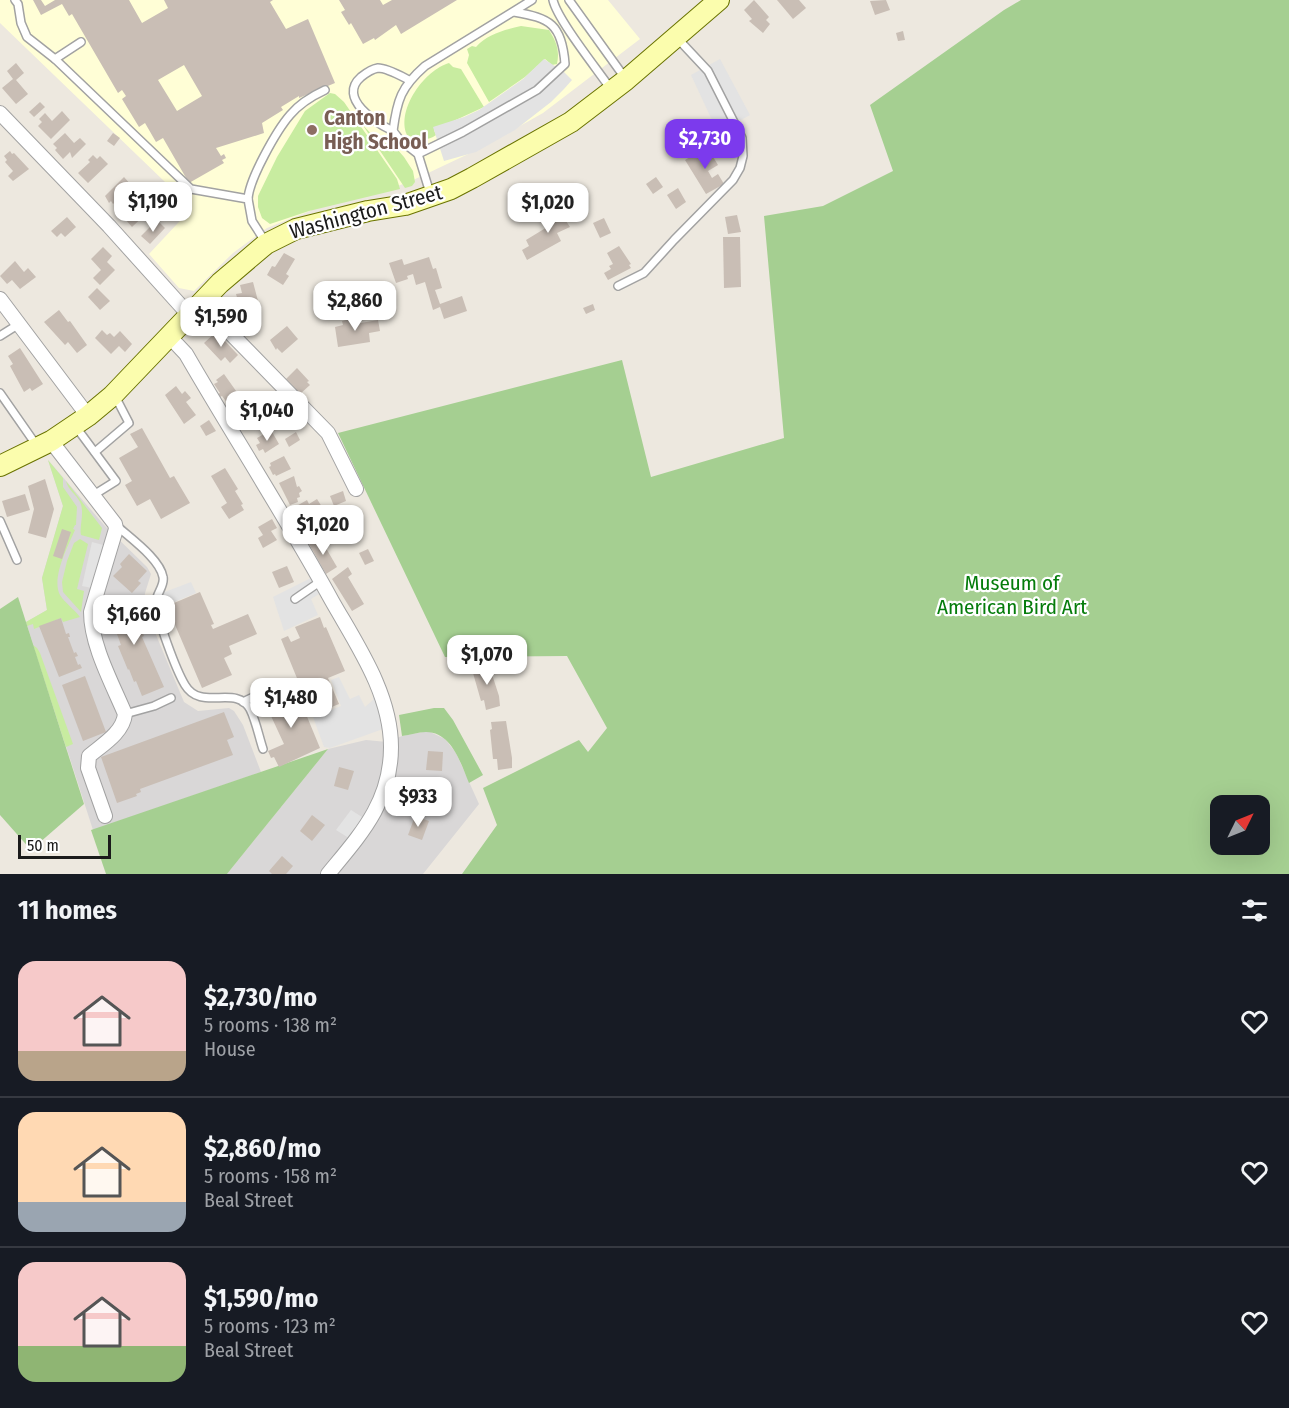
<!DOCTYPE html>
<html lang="en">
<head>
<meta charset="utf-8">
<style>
  body { margin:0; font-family:"Fira Sans Condensed",sans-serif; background:#20242c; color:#f1f3f6; height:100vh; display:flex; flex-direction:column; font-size:22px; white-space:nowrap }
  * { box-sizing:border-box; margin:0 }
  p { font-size:20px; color:#9ea1a6 }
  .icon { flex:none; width:33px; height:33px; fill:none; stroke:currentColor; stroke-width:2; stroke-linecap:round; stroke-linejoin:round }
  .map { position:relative; height:874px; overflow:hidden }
  .sheet { display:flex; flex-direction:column; background:#171b24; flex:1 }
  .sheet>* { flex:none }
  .needle { width:39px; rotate:47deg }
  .buttons { position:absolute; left:1210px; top:795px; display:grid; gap:12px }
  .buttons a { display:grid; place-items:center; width:60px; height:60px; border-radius:12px; background:#171b24; box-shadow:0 6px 24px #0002; font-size:30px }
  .scale { position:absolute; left:18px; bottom:15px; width:93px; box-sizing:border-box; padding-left:6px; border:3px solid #1b1b1b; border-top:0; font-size:16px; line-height:21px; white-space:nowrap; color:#1b1b1b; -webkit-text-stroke:4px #fff; paint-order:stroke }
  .price { position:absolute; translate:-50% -51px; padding:0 14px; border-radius:12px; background:#fff; color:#222; font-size:20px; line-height:39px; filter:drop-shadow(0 2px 3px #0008) }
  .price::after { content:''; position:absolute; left:50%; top:36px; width:18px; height:14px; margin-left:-9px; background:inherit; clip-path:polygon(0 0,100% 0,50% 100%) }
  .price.current { background:#7c3aed; color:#fff }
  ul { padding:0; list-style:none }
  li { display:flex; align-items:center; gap:18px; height:150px; padding:0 18px }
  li+li { border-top:2px solid #363941 }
  li span { display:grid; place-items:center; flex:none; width:168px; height:120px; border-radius:18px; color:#555 }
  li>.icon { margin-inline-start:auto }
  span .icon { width:72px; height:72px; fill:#fffc; stroke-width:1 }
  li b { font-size:26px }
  h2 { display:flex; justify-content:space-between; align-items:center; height:72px; padding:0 18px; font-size:26px }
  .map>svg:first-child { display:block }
  .residential { fill:#d9d7d7 }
  .education { fill:#fffed6 }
  .grass { fill:#c8eca0 }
  .forest { fill:#a5cf91; fill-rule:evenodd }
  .parking { fill:#e3e3e3 }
  .building { fill:#c9beb5; fill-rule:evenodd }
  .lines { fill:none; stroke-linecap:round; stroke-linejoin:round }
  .lane-casing { stroke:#a2a2a2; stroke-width:10 }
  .street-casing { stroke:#a2a2a2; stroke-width:16 }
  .secondary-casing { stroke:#6a7300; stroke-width:22 }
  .lane { stroke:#fff; stroke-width:7 }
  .street { stroke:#fff; stroke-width:14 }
  .secondary { stroke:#fbfdad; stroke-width:20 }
  .education-dot { fill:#8d6e63; stroke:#fff; stroke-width:2 }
  .labels { text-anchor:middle; stroke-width:4.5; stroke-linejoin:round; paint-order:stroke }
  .education-label { font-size:21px; font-weight:bold; fill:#785e54; stroke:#fff; text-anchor:start }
  .street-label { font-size:21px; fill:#1b1b1b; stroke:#fff }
  .park-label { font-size:21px; fill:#057c0b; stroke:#fff }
</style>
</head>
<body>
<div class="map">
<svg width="1289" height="874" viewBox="0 0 1289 874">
  <rect width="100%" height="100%" fill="#ede8df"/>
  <g class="residential">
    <polygon points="48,460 105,526 147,567 151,574 145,593 144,606 184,702 198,711 229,708 234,711 243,725 261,772 93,830 26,622 47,610 42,578 63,506"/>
    <polygon points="428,731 445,739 456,753 479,804 423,874 227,874 328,749 366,740 387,742 402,736"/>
  </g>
  <polygon class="education" points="0,0 608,0 640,39 543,113 481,148 409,182 365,197 327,204 267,228 233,253 194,291 179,288 149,254 192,208 0,23"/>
  <g class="grass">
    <path d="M521,26L549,30C556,41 560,50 557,64L552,65L545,59L525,77L489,102L467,63L469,55L467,49L472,46L476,47C487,34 504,30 521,26Z"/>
    <path d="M449,63L453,67L461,69L484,107L434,130L436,135C427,142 416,139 407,135C396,109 425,70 449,63Z"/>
    <polygon points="330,93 335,94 344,102 397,179 400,189 309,211 270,224 262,218 258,207 258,196 277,157 305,111"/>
    <polygon points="362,124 375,138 396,148 404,157 413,171 415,182 412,186 405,188"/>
    <path d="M48,460L63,478V487L77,507L76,525H75L73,529L75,530C68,546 51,578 60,595C65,603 74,609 80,617L63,622L61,618L34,629L33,624L27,626L26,622L47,610L42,578L63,506Z"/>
    <path d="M66,481L102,528L99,540L81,535C79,526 85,513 80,502C76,494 68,490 66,481Z"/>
    <polygon points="80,539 88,544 77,589 84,591 81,612 63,592 62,582 67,561 74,543"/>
    <polygon points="33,645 37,648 40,653 73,744 66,747"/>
  </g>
  <g class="forest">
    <path d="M1021,0H1289V874H462L497,825L483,788L579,740L588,752L607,728L567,656L445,657L338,433L622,360L651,477L784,438L764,216L823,206L893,171L870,105L1004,10ZM1221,806H1260V844H1221Z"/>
    <polygon points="18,597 84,804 31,850 0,815 0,609"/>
    <path d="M434,708H444L453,720L483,775L469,783C461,764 452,732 426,732C418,732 410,735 402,736L399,715Z"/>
    <polygon points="328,749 227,874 106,874 91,830"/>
  </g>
  <g class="parking">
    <polygon points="544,59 564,72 572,80 564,89 551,102 515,130 476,152 444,161 433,127 464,117 479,110 523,79"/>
    <polygon points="720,59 750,115 718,133 691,75"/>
    <polygon points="92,542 103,545 92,588 82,586"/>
    <polygon points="311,578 319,594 311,599 318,615 284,631 273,597"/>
    <polygon points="191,582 196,593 167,605 162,593"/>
    <polygon points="339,677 350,699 359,695 365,707 373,700 373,692 383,729 330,748 324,747 313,717 341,706 331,680"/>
    <polygon points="394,786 412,791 407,808 390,802"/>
    <polygon points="351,810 362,817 360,821 363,823 352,840 336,830"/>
  </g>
  <g class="building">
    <path d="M33,0H41L45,6L55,0H129L142,23L168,8L164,0H273L270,2L286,29L308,19L335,83L299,98V96L281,107L283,110L262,123L264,133L216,148L221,156L224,154L226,158L222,160L224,163L189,183L163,138L156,142L145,123L139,127L122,99L126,96L122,90L118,93L72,14L69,16L62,4L41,15ZM184,65L202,96L177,111L158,80Z"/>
    <polygon points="339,0 380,0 383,5 392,0 457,0 401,34 396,25 375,40 374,38 363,44 351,23 349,25 341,12 345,10"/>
    <polygon points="754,0 769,17 766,20 770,24 763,33 749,21 752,19 744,10"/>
    <polygon points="777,0 799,0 806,8 793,19"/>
    <polygon points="886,0 890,10 875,15 870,1"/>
    <polygon points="903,31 905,40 898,41 896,33"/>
    <polygon points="16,63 24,73 16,80 28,94 16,104 2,88 13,79 7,71"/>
    <polygon points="40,102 45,107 34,117 29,112"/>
    <polygon points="62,111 70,120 51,139 38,126 42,122 39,119 45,113 52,121"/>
    <polygon points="65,133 74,143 80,138 86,144 72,158 70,152 63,159 55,150 57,148 53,144"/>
    <polygon points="113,133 120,138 114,146 107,141"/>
    <polygon points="707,147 718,165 708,171 712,178 718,174 724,184 706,194 685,160"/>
    <polygon points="10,151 12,154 14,153 29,169 13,181 8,176 13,171 5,162 7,160 4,156"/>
    <polygon points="93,155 97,159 100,156 108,164 88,183 78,173 90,162 88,160"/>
    <polygon points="124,177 132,186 113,204 111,201 109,203 105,196"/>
    <polygon points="656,177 663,187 653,194 646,184"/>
    <polygon points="678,188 686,202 676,209 667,195"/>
    <polygon points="139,200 149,211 132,227 125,219 130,214 127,211"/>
    <polygon points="565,202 573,217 566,221 570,227 557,233 561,241 527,260 522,250 529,246 526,240 562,218 556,207"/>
    <polygon points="737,215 741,232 728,234 725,217"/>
    <polygon points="67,217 76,227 65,237 61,233 57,237 51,231"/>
    <polygon points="604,218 611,233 600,238 593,223"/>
    <polygon points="159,222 165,228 150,244 141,236 152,225 153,227"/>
    <polygon points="723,237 740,237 741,287 724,288"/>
    <polygon points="619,246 631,264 629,265 631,268 608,280 604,273 611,269 609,266 613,264 607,253"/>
    <polygon points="103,247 112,256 107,262 115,270 100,285 93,278 101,270 91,259"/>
    <polygon points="284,253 295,259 286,274 289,276 283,285 267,275 272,266 275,267"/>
    <polygon points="429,257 433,269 436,268 442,288 435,290 440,304 462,296 467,311 444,319 440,307 433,310 425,282 416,285 413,274 407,276 408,279 396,283 389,263 402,259 404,265"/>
    <polygon points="15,261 24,272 28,268 36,277 20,289 12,280 7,284 0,276"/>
    <polygon points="253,282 258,301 244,304 243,299 238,301 236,294 242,293 240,285"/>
    <polygon points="97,288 110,301 100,310 88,297"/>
    <polygon points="593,304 595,310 586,314 583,308"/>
    <polygon points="59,310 68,322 70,321 87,345 77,353 68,342 65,345 44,322"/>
    <polygon points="354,318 355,324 378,320 380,331 369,333 370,342 338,347 335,327 343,325 342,321"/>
    <polygon points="287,326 298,339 282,353 277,348 276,350 270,340"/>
    <polygon points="102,330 107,335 110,333 114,337 120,331 132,344 125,352 119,346 111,354 95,338"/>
    <polygon points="216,332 219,335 217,337 221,342 224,340 238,355 230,363 225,357 221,361 204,343"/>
    <polygon points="20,348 43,384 32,391 30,388 24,392 10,366 13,364 8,356"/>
    <polygon points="297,368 309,381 307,382 310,385 300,394 286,379"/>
    <polygon points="224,374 246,405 244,407 246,409 239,414 237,410 234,412 222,396 220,397 218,394 220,393 214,384 218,382 216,380"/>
    <polygon points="176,386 182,394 185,391 191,398 186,402 196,415 184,424 165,395"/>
    <polygon points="270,394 275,400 267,405 263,400"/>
    <polygon points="209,420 216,431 206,436 200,426"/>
    <polygon points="142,428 170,478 174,476 190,503 161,519 150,499 137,506 125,485 132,481 119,458 138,447 130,434"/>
    <polygon points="271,430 279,444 265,453 263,449 259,451 256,445 260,443 257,438"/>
    <polygon points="296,432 300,440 289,447 285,439"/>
    <polygon points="284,456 291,469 276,476 275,474 273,475 269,467 271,466 270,463"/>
    <polygon points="225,468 238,489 235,491 243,504 241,505 244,510 229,519 221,507 227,503 211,476"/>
    <polygon points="294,476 297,487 299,486 302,491 299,493 300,497 297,498 298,502 290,505 279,483"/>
    <polygon points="45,479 54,509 46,538 28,533 34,509 28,486"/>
    <polygon points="343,491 346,501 334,506 330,496"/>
    <polygon points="25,494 30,510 7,517 2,501"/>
    <polygon points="317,499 322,507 314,512 318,519 321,518 326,525 312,534 303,519 298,522 293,508 307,500 309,504"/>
    <polygon points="272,519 277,528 271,531 277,540 263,548 258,538 263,535 258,527"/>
    <polygon points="62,529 71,532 62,559 53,556"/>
    <polygon points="320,538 337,567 326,574 309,544"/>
    <polygon points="368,549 374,561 365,565 359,553"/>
    <polygon points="129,554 147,571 138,581 141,583 132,593 113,576 122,567 120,564"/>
    <polygon points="287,566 294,582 279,588 272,572"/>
    <polygon points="348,567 352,574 348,577 364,604 352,611 332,579"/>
    <polygon points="200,592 214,624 211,625 213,629 248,614 257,634 229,646 232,654 224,658 232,675 202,688 167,606"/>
    <polygon points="129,595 141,624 139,624 144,636 142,637 164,687 142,696 136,681 134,682 129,669 128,670 118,646 121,645 106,604"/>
    <polygon points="320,617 324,628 326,627 345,671 328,678 339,704 312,715 281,639 288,636 291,642 300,638 295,627"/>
    <polygon points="61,618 66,634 69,633 70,637 68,637 74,653 76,652 78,656 75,657 78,665 80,664 82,668 59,677 39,626"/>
    <polygon points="488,662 499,696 500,706 486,710 484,700 481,701 473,673 475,673 474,666"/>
    <polygon points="85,676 106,732 83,741 62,685"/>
    <polygon points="296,690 320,748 279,767 274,757 271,758 268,751 284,744 271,716 268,717 265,713 269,711 266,702"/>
    <polygon points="224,712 234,737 227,740 233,755 140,789 141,792 136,794 137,796 117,803 101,757"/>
    <polygon points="506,721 512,758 512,768 498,770 497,759 493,759 490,730 492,729 491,722"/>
    <polygon points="428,751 443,752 442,771 426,770"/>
    <polygon points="339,767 354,771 348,790 334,786"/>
    <polygon points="312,815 325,825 312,841 300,831"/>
    <polygon points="415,816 429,821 422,840 408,835"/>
    <polygon points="282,856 293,866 286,874 272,874 269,871"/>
  </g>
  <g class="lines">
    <g class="lane-casing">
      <g id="lane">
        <polyline points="15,0 18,4 21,23 27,37 55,59 191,189 248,199 252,221 266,243"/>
        <path d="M553,0C557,19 597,69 610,88"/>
        <polyline points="569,0 625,78"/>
        <polyline points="55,59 81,42"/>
        <path d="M393,131C376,123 337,98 361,77C366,73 372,69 378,68C387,68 401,76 409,80"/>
        <path d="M418,154L463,132L537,90L565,64C562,24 550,18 514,12"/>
        <path d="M430,193L418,154L400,140L393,131C397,100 401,87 425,66L532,0"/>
        <path d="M248,199C249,179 277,130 290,115C300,103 312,96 325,90"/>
        <polyline points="618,286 644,273 674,240 733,180 740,168 743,156 742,138 708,71 678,39"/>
        <polyline points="0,336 19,324"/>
        <polyline points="0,393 37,446"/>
        <polyline points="76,427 116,481 92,496"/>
        <polyline points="95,452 129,423 115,396"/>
        <polyline points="0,521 17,560"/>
        <path d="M117,526C130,538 160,559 163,577C165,586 156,593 156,603C157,619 176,670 185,685C201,712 236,684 250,709C256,721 259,737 263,749"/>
        <polyline points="295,599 321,581"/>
        <polyline points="243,702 276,686"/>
        <polyline points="125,714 154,706 171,698"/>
      </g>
    </g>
    <g class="street-casing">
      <g id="street">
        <polyline points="0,113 109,226 190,316"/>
        <polyline points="0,299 88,416"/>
        <polyline points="201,303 328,433 356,489"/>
        <path d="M170,337L186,354C234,437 286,517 332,601C357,645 391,694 391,747C391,802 361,834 328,874"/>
        <path d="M51,441L115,524L116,529L91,612C91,645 112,683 125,714C123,733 102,745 89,756L88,768L105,816"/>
      </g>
    </g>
    <g class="secondary-casing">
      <polyline id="secondary" points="0,466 51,441 88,416 112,396 220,283 266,244 296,229 368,211 405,205 451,189 472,178 571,122 626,80 719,0"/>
    </g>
    <use href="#lane" class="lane"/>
    <use href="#street" class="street"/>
    <use href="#secondary" class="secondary"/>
  </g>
  <circle class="education-dot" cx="312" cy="130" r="6"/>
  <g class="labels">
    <g class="education-label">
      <text x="324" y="125">Canton<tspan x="324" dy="24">High School</tspan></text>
    </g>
    <g class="street-label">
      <text transform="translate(366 212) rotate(-15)" y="7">Washington Street</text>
    </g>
    <g class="park-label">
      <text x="1012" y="590">Museum of<tspan x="1012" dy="24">American Bird Art</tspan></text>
    </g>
  </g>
</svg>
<div class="buttons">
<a><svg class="needle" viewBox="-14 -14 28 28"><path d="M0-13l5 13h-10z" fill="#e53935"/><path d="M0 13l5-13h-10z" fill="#9ea1a6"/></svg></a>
</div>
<div class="scale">50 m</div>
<b class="price current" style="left:705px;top:170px">$2,730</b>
<b class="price" style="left:153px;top:233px">$1,190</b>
<b class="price" style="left:548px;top:234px">$1,020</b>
<b class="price" style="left:355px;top:332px">$2,860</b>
<b class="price" style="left:221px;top:348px">$1,590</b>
<b class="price" style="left:267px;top:442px">$1,040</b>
<b class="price" style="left:323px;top:556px">$1,020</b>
<b class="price" style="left:134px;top:646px">$1,660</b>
<b class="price" style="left:487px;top:686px">$1,070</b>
<b class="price" style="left:291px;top:729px">$1,480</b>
<b class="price" style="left:418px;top:828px">$933</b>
</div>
<section class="sheet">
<h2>11 homes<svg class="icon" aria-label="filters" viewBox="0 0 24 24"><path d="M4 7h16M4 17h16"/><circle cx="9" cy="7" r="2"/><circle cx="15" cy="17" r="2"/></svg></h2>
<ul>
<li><span style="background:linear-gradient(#f6c9c9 75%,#b9a48a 0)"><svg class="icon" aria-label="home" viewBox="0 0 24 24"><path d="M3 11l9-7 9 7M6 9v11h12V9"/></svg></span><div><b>$2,730/mo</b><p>5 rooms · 138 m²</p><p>House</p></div><svg class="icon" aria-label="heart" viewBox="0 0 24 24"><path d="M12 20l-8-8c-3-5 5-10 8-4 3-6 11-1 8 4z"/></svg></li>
<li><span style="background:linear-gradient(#ffd9b3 75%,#9aa5b1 0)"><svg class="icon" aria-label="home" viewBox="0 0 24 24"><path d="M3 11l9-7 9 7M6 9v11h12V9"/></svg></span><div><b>$2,860/mo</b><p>5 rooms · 158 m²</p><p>Beal Street</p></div><svg class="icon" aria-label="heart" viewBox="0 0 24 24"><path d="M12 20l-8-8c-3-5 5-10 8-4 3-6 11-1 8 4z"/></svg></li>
<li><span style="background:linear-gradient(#f6c9c9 70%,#8fb573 0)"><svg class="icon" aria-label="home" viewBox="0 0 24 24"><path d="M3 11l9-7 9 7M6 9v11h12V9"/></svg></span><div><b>$1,590/mo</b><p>5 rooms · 123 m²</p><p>Beal Street</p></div><svg class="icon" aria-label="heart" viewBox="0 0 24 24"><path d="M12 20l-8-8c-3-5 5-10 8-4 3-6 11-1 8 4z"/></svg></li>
</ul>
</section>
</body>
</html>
